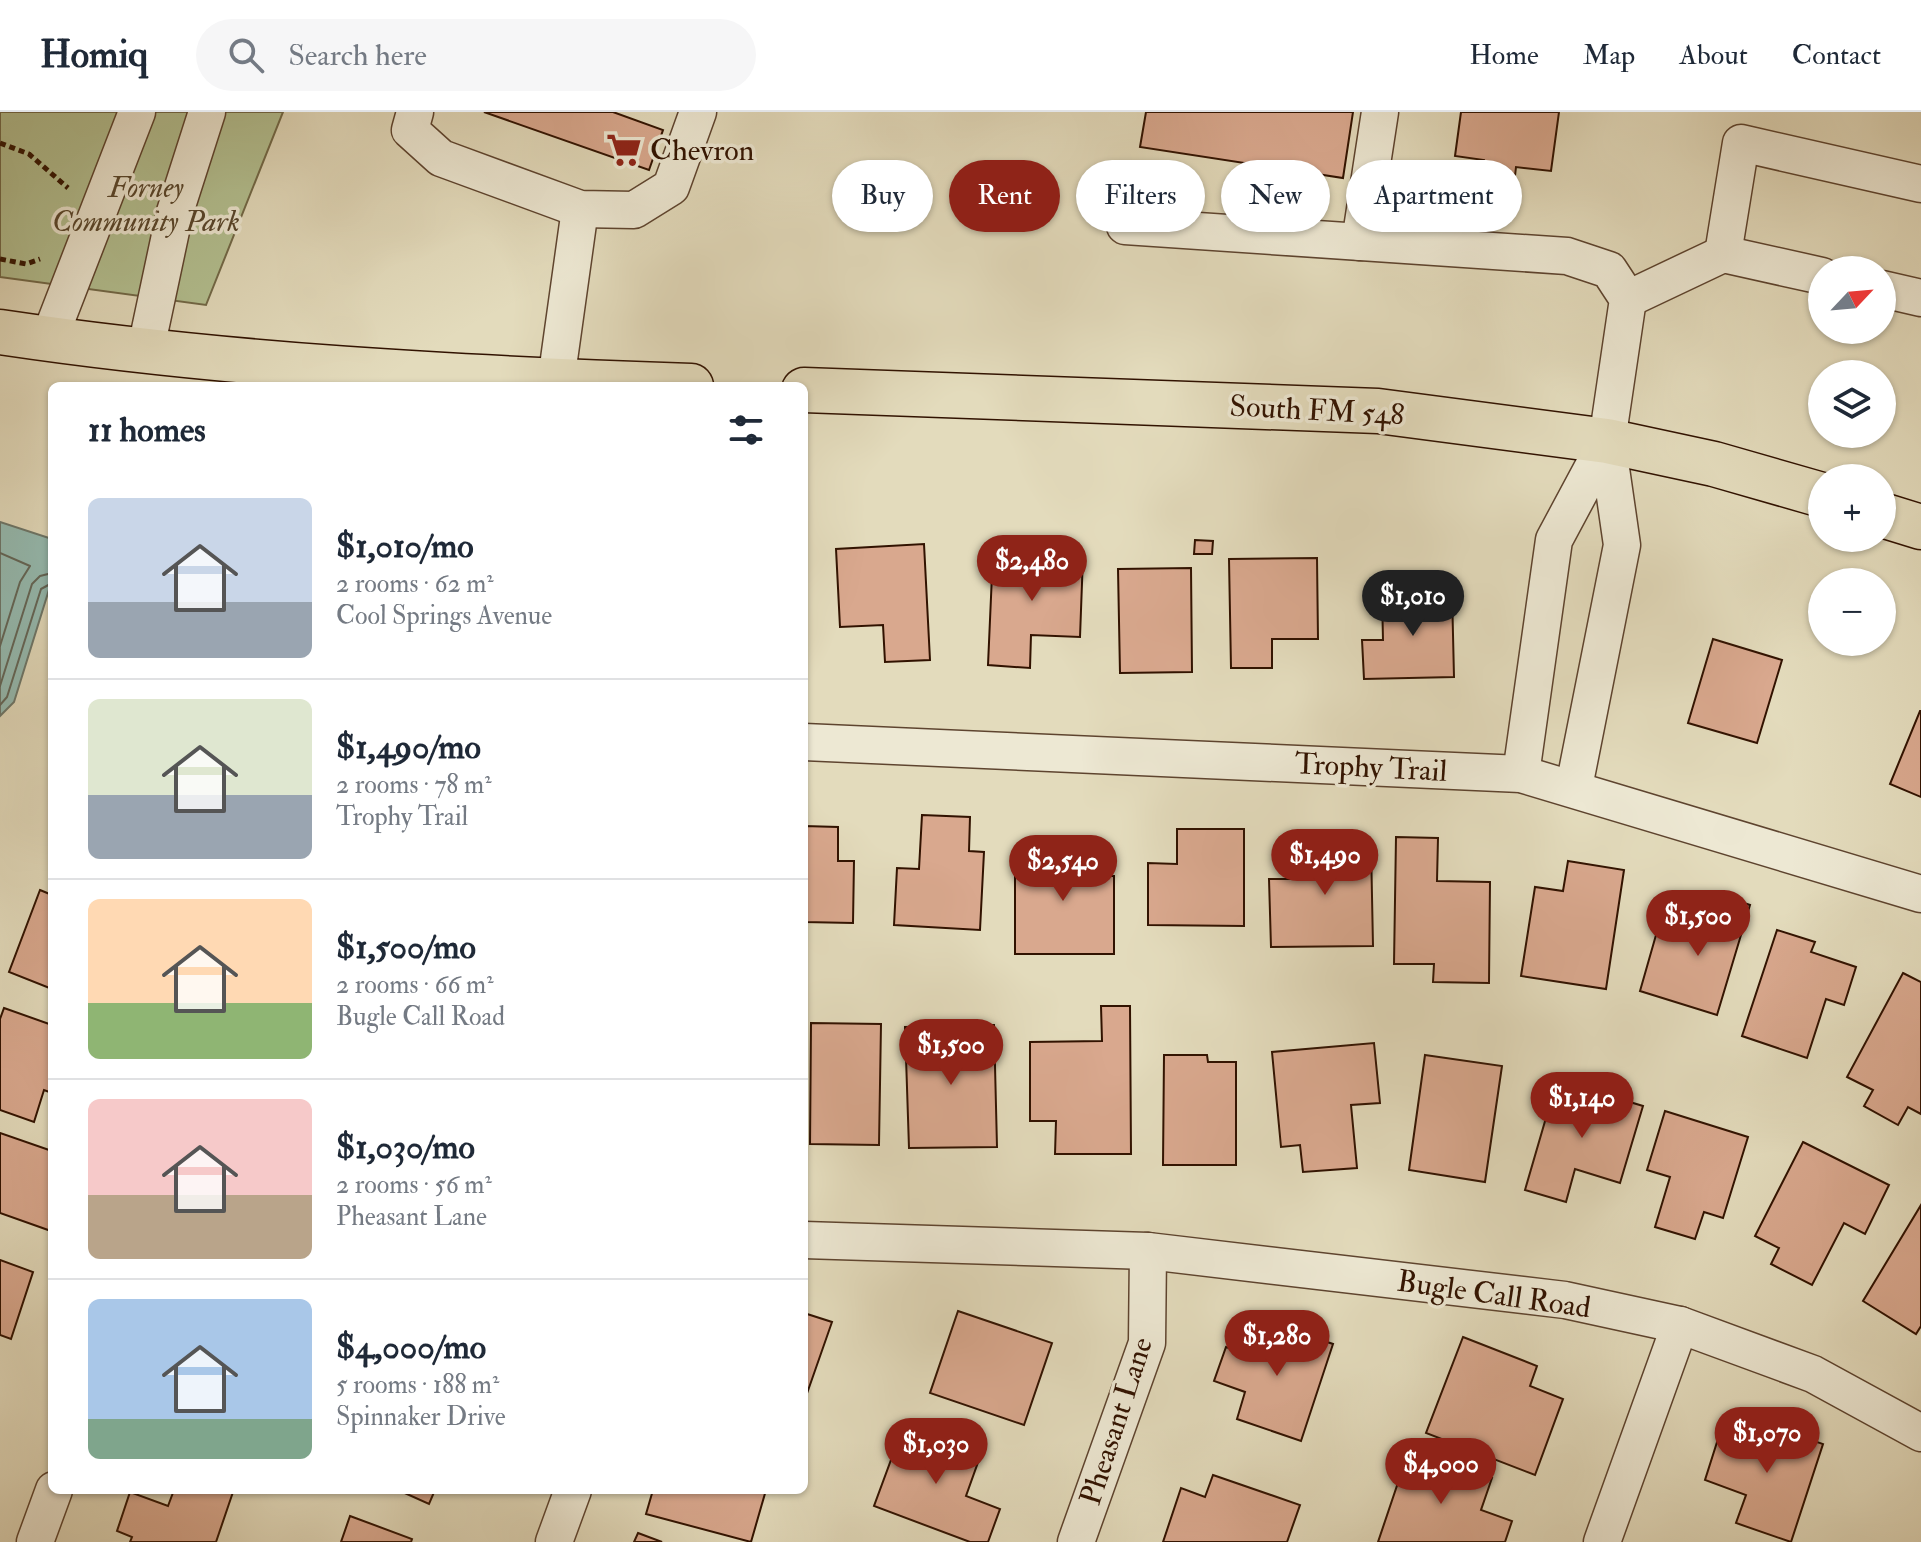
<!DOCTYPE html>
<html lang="en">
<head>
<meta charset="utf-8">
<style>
  body { margin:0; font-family:"IM FELL Double Pica",serif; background:#f6f6f7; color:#1f2937; height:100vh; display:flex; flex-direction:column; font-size:30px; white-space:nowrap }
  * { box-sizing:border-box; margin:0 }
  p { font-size:26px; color:#747a83 }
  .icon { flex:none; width:44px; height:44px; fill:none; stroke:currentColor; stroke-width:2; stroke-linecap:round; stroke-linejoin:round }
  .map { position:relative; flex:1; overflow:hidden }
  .details { position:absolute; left:48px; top:270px; width:760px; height:1112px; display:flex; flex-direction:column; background:#fff; border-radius:12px; box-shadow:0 2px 6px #0004 }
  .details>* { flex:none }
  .guide { position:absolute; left:832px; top:48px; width:760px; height:72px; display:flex; gap:16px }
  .needle { width:52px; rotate:64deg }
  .controls { position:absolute; left:1808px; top:144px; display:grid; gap:16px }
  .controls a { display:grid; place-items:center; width:88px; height:88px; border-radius:50%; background:#fff; box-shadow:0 2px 6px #0004; font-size:40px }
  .price { position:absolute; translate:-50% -68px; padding:0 18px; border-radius:28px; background:#8f2418; color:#fff; font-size:26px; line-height:52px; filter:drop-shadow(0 2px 4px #0008) }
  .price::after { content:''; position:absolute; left:50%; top:48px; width:24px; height:18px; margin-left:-12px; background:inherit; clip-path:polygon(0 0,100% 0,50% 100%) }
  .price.selected { background:#222; color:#fff }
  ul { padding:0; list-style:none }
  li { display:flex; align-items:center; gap:24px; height:200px; padding:0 40px }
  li+li { border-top:2px solid #e0e1e3 }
  li span { display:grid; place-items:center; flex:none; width:224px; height:160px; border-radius:12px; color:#555 }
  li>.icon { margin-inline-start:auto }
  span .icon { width:96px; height:96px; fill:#fffc; stroke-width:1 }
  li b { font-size:34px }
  h2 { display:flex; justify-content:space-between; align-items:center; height:96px; padding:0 40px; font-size:34px }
  .chip { padding:0 28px; border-radius:36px; background:#fff; box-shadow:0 2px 6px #0004; font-size:28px; line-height:72px }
  .chip.selected { background:#8f2418; color:#fff }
  header { display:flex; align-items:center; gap:48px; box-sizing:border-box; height:112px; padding:0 40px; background:#fff; border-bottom:2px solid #e0e1e3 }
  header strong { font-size:38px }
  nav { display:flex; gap:44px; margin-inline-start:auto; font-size:28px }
  .search { width:560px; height:72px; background:#f6f6f7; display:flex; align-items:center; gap:20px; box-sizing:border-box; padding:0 28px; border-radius:44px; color:#747a83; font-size:30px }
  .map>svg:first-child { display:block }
  .green { fill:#b3c091; stroke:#726948; stroke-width:2 }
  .water { fill:#95bbb1; stroke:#6d776a; stroke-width:2 }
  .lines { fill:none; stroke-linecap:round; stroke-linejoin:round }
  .shore { stroke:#636658; stroke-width:2 }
  .building { fill:#d9a88e; stroke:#311200; stroke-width:2 }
  .minor-casing { stroke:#5e442f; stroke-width:39 }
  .major-casing { stroke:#311200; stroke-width:47 }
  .path { stroke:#311200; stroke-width:5; stroke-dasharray:6 4; stroke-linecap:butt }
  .minor { stroke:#ede8d3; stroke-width:36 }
  .major { stroke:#e3dbbc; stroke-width:44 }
  .labels { text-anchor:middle; stroke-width:7; stroke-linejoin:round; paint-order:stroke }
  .poi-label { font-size:30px; fill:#311200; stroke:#ede8d3; text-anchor:start }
  .park-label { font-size:30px; font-style:italic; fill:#58462c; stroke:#ede8d3 }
  .street-label { font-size:30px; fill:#311200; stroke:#ede8d3 }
</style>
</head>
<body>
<header>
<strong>Homiq</strong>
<div class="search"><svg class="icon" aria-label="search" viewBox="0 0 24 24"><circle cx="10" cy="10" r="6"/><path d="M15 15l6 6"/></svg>Search here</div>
<nav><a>Home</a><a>Map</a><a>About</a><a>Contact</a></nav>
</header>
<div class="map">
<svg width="1921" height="1430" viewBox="0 0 1921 1430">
  <rect width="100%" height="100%" fill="#e3dbbc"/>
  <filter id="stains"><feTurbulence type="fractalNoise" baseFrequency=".0025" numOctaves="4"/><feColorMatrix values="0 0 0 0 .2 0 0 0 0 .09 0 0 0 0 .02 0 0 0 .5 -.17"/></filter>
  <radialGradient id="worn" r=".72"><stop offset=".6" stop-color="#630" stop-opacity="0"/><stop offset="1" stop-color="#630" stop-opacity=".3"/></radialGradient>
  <polygon class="green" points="0,0 283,0 206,193 0,165"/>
  <polygon class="water" points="0,410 52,427 52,468 14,590 0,604"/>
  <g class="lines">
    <g class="shore">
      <polyline points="0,441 30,454 20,470 0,534"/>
      <polyline points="0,574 32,472 40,464 52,461"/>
      <polyline points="0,593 7,585 41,477 52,471"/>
    </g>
  </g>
  <g class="building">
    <polygon points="484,0 613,0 663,18 649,58"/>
    <polygon points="1146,0 1353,0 1343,66 1140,35"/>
    <polygon points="1461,0 1559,0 1551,59 1516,55 1515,64 1483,60 1484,48 1455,44"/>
    <polygon points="1195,428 1213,429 1212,442 1194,442"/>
    <polygon points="924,432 930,548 885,550 883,513 840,515 836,437"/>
    <polygon points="993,440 1083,444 1080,525 1031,523 1030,556 988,553"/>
    <polygon points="1317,446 1318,527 1272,527 1272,556 1231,556 1229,447"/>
    <polygon points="1191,456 1192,560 1120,561 1118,457"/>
    <polygon points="1452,480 1454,565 1364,567 1362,528 1383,528 1382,482"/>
    <polygon points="1713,527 1782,548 1757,631 1688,611"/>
    <polygon points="1920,599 1921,599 1921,685 1890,672"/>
    <polygon points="922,703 970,705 969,739 984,740 980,818 894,813 897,756 919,757"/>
    <polygon points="804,714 838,715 838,749 854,749 853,811 804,810"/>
    <polygon points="1177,717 1244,717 1244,814 1148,813 1148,751 1177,752"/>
    <polygon points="1347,719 1347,735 1371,734 1373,834 1271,835 1269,767 1306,767 1305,720"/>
    <polygon points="1396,725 1438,726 1437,769 1490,770 1489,871 1433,870 1434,852 1394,852"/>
    <polygon points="1047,728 1087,728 1088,764 1114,764 1114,842 1015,842 1015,742 1047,742"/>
    <polygon points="1568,749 1624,758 1606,877 1521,864 1535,775 1563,779"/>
    <polygon points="40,778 52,783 52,877 9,860"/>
    <polygon points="1712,781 1750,793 1717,903 1640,879 1658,816 1698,829"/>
    <polygon points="1777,818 1815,830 1811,840 1856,855 1844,893 1826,887 1807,946 1742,924"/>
    <polygon points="1903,861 1921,870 1921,1002 1908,995 1898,1013 1864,994 1873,978 1847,965"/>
    <polygon points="1101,894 1130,894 1131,1042 1055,1042 1056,1009 1030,1009 1030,930 1102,929"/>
    <polygon points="4,896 52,913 52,981 44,978 34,1010 0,998 0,907"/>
    <polygon points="811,911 881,912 879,1033 810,1032"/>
    <polygon points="994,913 997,1035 909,1036 905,915"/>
    <polygon points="1374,931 1380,991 1351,993 1357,1056 1303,1060 1300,1033 1281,1035 1272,940"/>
    <polygon points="1164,943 1207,943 1208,950 1236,950 1236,1053 1163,1053"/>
    <polygon points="1425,943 1502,954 1485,1070 1409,1058"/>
    <polygon points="1557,968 1643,994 1620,1071 1575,1057 1566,1090 1525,1078"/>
    <polygon points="1665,999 1748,1025 1723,1106 1704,1100 1695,1127 1655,1115 1670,1065 1647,1058"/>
    <polygon points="0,1021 52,1039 51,1119 0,1101"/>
    <polygon points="1803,1030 1889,1073 1865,1122 1844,1111 1812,1173 1771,1152 1779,1136 1755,1124"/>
    <polygon points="1921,1093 1921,1214 1916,1222 1863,1189"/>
    <polygon points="0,1148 33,1160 11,1227 0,1223"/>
    <polygon points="958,1199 1052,1231 1024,1313 930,1281"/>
    <polygon points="804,1201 832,1210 804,1290"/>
    <polygon points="1259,1207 1333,1232 1301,1329 1237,1307 1245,1280 1214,1269 1226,1235 1248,1242"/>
    <polygon points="1463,1225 1537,1254 1530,1274 1563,1287 1535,1363 1426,1321"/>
    <polygon points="1742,1304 1823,1332 1791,1430 1736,1411 1746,1383 1705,1368 1718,1327 1732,1332"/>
    <polygon points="905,1310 982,1339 966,1384 1000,1397 988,1430 970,1430 874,1394"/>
    <polygon points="1409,1338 1492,1366 1481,1398 1512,1409 1505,1430 1378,1430"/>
    <polygon points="1213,1363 1300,1393 1287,1430 1163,1430 1181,1376 1205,1385"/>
    <polygon points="174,1378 233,1380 216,1430 130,1430 132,1425 117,1419 130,1380 168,1394"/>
    <polygon points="398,1378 435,1378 429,1392"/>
    <polygon points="653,1378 766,1378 751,1430 646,1402"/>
    <polygon points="350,1404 412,1427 411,1430 341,1430"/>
    <polygon points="638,1421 662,1430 634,1430"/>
  </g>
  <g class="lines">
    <g class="minor-casing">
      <g id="minor">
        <polyline points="415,0 410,18 441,46 580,97 634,98 671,75 698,0"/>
        <polyline points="1125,114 1567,144 1609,158 1628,187 1607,329 1622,433 1574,675"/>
        <polyline points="1360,130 1380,0"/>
        <polyline points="1723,142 1741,31 1921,72"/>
        <polyline points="1882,177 1921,186"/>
        <polyline points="1628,187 1723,142 1822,164"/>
        <polyline points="49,227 137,0"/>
        <polyline points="145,241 175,100 207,0"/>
        <polyline points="556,269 580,97"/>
        <polyline points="804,630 1521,662 1921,782"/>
        <polyline points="1521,662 1554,428 1607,329"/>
        <polyline points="804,1128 1148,1139 1565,1188 1680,1213 1813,1262 1921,1321"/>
        <polyline points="35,1430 54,1378"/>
        <polyline points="554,1430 573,1378"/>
        <polyline points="1076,1430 1147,1231 1148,1139"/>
        <polyline points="1602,1430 1680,1213"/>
      </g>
    </g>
    <g class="major-casing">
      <g id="major">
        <path d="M0,220C228,254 461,266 691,274"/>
        <polyline points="804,278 1378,299 1607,329 1714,352 1822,383"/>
        <polyline points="1882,403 1921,415"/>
      </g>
    </g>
    <g class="path">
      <polyline points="0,31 29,42 68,76"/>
      <polyline points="0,147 26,152 40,147"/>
    </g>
    <use href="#minor" class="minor"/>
    <use href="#major" class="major"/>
  </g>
  <defs>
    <g id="supermarket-bare" transform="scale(2.76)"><path d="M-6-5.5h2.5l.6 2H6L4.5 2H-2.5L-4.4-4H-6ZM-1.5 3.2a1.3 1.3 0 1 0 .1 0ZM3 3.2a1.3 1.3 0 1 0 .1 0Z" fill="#8f2418" stroke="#ede8d3" stroke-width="2.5" paint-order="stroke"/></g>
  </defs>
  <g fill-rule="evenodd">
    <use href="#supermarket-bare" x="624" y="38"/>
  </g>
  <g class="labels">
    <g class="poi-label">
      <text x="650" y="48">Chevron</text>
    </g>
    <g class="park-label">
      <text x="146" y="85">Forney<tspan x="146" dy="34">Community Park</tspan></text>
    </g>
    <g class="street-label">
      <text transform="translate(1317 298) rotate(3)" y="10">South FM 548</text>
      <text transform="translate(1371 655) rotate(3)" y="10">Trophy Trail</text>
      <text transform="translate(1494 1182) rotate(8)" y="10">Bugle Call Road</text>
      <text transform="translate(1116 1309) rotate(-72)" y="10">Pheasant Lane</text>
    </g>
  </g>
  <rect width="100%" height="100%" filter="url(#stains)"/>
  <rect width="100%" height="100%" fill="url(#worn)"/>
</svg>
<div class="controls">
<a><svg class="needle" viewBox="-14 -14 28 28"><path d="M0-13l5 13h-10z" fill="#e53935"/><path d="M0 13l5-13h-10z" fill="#747a83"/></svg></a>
<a><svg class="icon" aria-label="layers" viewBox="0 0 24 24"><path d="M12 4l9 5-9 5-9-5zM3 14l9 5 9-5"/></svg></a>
<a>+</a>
<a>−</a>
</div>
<b class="price" style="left:1032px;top:491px">$2,480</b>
<b class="price selected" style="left:1413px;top:526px">$1,010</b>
<b class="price" style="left:1325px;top:785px">$1,490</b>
<b class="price" style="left:1063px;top:791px">$2,540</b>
<b class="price" style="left:1698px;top:846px">$1,500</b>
<b class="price" style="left:951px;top:975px">$1,500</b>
<b class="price" style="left:1582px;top:1028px">$1,140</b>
<b class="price" style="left:1277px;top:1266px">$1,280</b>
<b class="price" style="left:1767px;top:1363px">$1,070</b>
<b class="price" style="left:936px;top:1374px">$1,030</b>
<b class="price" style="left:1441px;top:1394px">$4,000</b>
<div class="guide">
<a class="chip">Buy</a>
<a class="chip selected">Rent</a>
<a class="chip">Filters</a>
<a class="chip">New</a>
<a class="chip">Apartment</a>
</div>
<section class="details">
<h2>11 homes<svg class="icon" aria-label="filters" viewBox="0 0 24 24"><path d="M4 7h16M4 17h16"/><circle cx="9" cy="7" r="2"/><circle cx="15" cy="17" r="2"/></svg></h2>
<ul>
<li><span style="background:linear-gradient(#c9d6e8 65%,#9aa5b1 0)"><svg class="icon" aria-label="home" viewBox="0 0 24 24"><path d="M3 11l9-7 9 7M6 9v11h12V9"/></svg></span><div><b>$1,010/mo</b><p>2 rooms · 62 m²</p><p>Cool Springs Avenue</p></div></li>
<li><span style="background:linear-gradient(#dfe7d0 60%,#9aa5b1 0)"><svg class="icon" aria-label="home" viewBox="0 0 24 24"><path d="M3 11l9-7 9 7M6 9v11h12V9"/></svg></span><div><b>$1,490/mo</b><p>2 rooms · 78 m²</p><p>Trophy Trail</p></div></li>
<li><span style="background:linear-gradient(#ffd9b3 65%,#8fb573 0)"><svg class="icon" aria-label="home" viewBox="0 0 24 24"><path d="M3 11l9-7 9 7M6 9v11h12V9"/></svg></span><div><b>$1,500/mo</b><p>2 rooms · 66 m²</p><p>Bugle Call Road</p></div></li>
<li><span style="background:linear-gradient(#f6c9c9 60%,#b9a48a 0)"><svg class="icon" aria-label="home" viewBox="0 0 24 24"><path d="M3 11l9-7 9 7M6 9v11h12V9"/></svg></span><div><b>$1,030/mo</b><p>2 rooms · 56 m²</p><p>Pheasant Lane</p></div></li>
<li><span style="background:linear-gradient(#a9c7e8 75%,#7fa58c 0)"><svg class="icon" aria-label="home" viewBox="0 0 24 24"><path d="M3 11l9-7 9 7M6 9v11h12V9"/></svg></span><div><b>$4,000/mo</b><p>5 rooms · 188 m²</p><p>Spinnaker Drive</p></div></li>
</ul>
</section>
</div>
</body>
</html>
